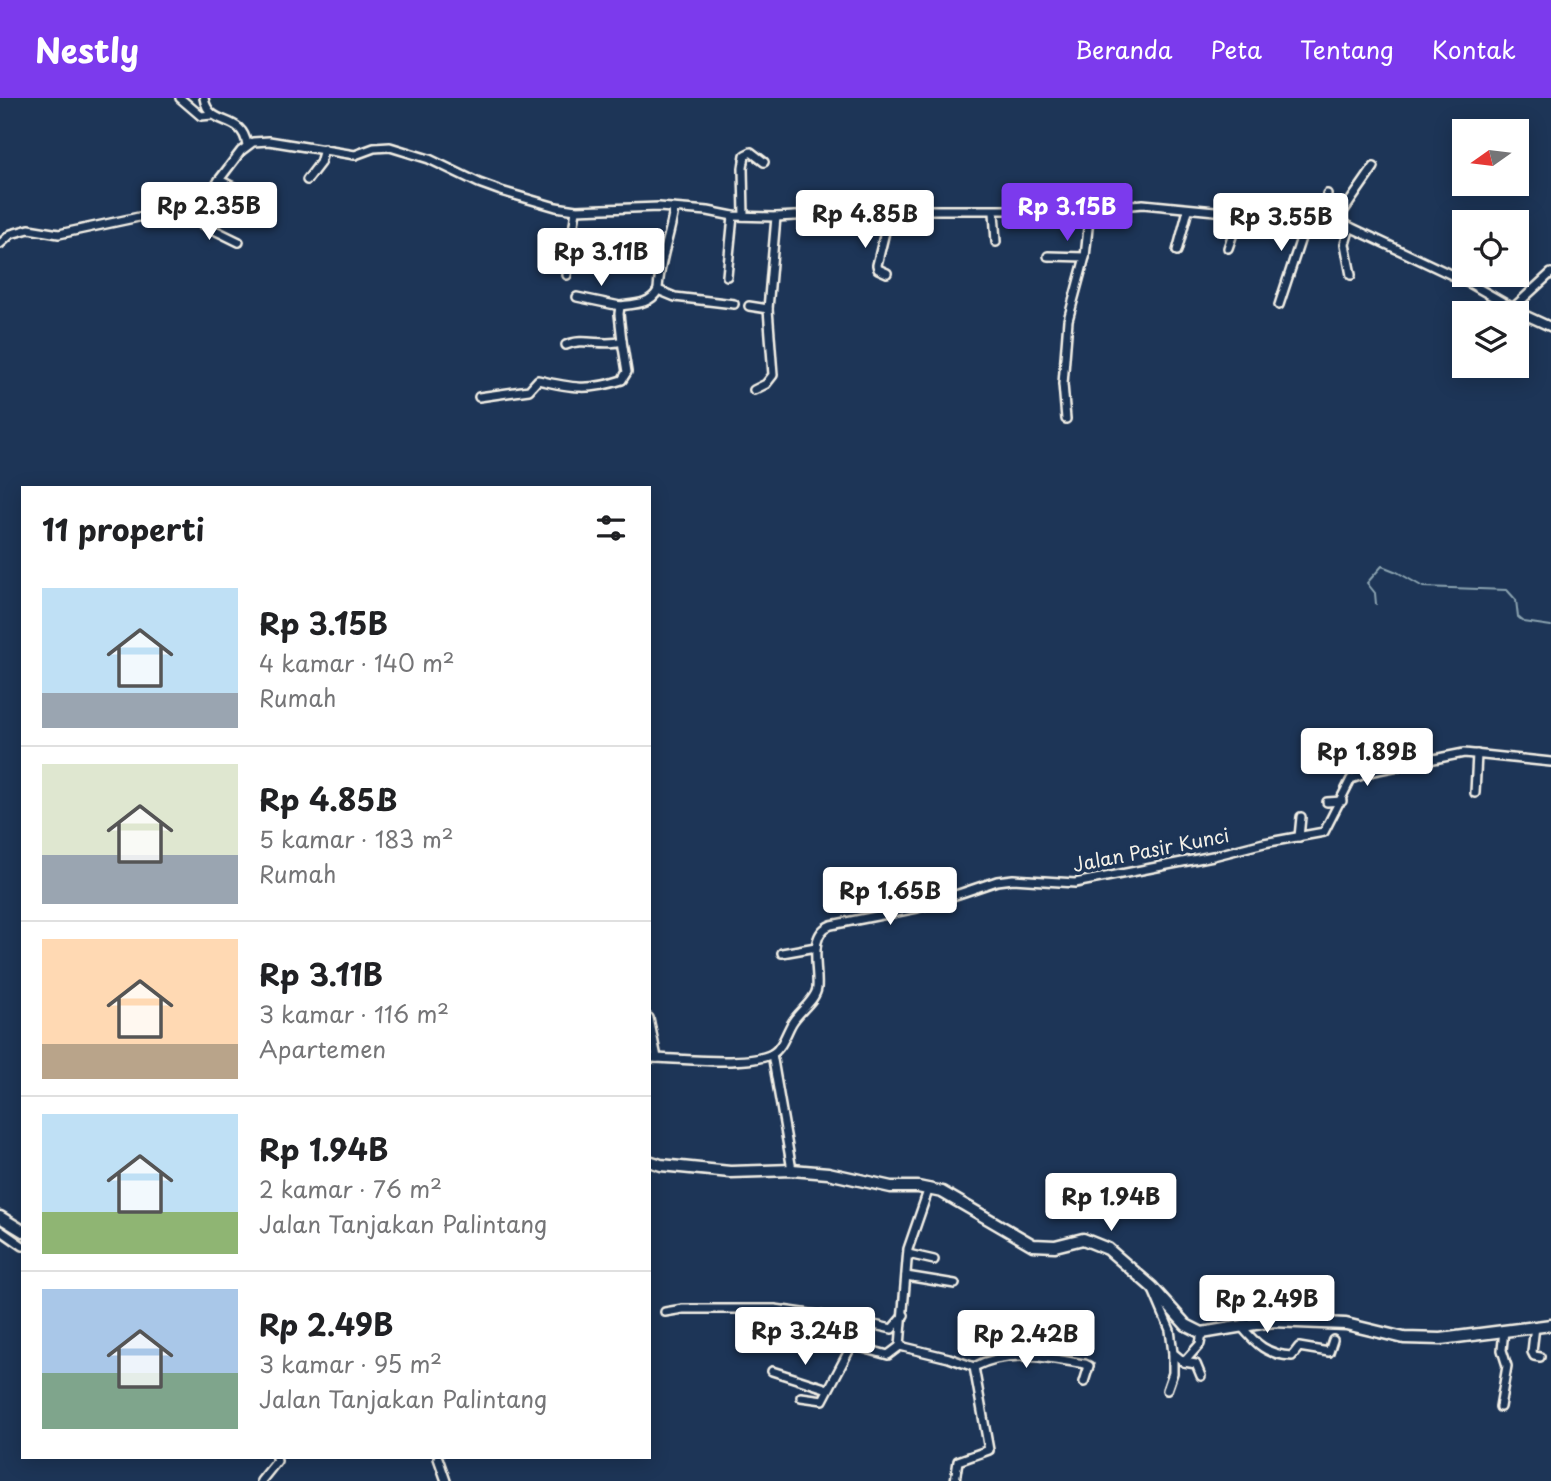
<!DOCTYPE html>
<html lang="id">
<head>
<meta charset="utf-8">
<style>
  body { margin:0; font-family:"Playpen Sans",sans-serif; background:#f2f2f2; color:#202124; height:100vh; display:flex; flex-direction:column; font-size:26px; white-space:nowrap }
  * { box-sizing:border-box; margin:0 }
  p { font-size:23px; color:#757577 }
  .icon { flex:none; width:38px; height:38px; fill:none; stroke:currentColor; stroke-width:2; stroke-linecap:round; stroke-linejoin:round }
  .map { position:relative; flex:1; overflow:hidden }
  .sheet { position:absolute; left:21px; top:388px; width:630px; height:973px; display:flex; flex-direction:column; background:#fff; border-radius:0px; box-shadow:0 4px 18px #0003 }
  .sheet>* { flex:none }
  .needle { width:46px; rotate:256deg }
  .tools { position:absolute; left:1452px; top:21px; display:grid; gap:14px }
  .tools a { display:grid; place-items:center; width:77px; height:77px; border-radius:0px; background:#fff; box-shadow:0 4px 18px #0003; font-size:35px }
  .price { position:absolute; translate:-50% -60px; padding:0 16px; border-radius:7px; background:#fff; color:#222; font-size:23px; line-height:46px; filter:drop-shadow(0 2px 4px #0008) }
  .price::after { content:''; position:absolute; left:50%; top:42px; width:21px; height:16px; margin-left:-10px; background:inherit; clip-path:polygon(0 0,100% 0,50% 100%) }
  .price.active { background:#7c3aed; color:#fff }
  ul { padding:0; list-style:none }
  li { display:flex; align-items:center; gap:21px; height:175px; padding:0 21px }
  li+li { border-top:2px solid #e0e0e0 }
  li span { display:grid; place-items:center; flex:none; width:196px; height:140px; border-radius:0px; color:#555 }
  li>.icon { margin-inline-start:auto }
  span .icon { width:84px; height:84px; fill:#fffc; stroke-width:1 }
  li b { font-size:30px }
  h2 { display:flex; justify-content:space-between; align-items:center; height:84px; padding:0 21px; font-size:30px }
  header { display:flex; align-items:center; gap:42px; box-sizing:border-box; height:98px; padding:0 35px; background:#7c3aed; color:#fff }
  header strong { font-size:33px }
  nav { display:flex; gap:38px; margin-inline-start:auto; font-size:24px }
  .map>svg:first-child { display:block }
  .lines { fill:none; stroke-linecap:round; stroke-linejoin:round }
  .stream { stroke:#8ba3b0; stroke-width:2 }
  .street-casing { stroke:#f4f1e8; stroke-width:12 }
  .secondary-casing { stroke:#f4f1e8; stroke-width:15 }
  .street { stroke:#1d3557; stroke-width:7 }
  .secondary { stroke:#1d3557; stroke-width:10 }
  .labels { text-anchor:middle; stroke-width:7; stroke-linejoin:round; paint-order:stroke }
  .street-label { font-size:19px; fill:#f4f1e8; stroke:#1d3557 }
</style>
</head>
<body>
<header>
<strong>Nestly</strong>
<nav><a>Beranda</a><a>Peta</a><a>Tentang</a><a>Kontak</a></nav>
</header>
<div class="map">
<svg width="1551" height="1383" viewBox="0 0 1551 1383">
  <rect width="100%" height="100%" fill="#1d3557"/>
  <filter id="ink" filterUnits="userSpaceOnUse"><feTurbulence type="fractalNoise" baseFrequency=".0143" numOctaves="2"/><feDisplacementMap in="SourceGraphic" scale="14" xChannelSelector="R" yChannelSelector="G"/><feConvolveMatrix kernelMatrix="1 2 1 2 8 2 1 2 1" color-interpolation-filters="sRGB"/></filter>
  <g filter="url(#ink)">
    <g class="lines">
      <polyline class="stream" points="1376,506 1375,495 1367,485 1382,468 1397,474 1423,489 1507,492 1516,502 1518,519 1524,524 1551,528"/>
      <g class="street-casing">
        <g id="street">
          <polyline points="180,0 201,18 212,17"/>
          <path d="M204,0C209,31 242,14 247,47"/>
          <polyline points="219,82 262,103"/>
          <polyline points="307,82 320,65 324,51"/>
          <path d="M674,111C670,139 659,164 658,192L675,199L734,206"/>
          <polyline points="1324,112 1327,96"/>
          <polyline points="994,114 996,144"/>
          <polyline points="744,118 743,70 745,57 751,54 764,64"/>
          <polyline points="190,120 239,144"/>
          <polyline points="1338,121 1374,69"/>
          <polyline points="1350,129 1345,146 1351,177"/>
          <polyline points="0,146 11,136 29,131 59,136 153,116 190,120 202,110 219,82 241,53 253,44 269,43 355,57 374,50 390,49 429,61 479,85 501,93 556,109 576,112 659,109 708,113 733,118 776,119 909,112 1076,112 1143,106 1215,113 1283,107 1308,108 1324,112 1350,129 1471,186 1527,218 1551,229"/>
          <polyline points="1228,150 1241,112"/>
          <polyline points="1177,153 1188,112"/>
          <polyline points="1048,158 1085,159"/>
          <polyline points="887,175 878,171 877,167 890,113"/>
          <polyline points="567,177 576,112"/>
          <polyline points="727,178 733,118"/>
          <polyline points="577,199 620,208"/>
          <polyline points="1279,207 1301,140 1308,108"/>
          <polyline points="749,208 768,211"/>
          <polyline points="1513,210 1551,175"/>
          <path d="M566,247C583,239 604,249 622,243L619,216L620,208C635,206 651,206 658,192"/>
          <polyline points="754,292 766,286 773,277 768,211 776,119"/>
          <path d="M479,299L529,292L538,282C572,290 589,293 622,282L627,274L622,243"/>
          <polyline points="1066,321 1063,286 1068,222 1085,159 1090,111"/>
          <polyline points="1475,695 1477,656"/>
          <polyline points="1327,704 1342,703"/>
          <polyline points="1299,739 1301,719"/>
          <polyline points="782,855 816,849"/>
          <polyline points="649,920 657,960"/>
          <polyline points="772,956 792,1072"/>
          <path d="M649,960C680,960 746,969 772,956C783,949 786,935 792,925C798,914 816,902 817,890C819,871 807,836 831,827L917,810L997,783L1013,781L1075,785L1213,758L1264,745L1324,734L1351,681L1373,673L1464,655L1551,664"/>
          <polyline points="929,1090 908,1151 900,1248 949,1260 974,1269 989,1352 958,1363 955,1383"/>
          <polyline points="0,1132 23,1148"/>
          <polyline points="908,1156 934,1162"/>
          <polyline points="906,1178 955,1186"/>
          <polyline points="1153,1192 1170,1232 1173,1255 1184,1264 1196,1266 1201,1278"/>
          <polyline points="665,1214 683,1211 775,1211 852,1222 892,1231 904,1217"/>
          <polyline points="860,1224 852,1247 888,1257 900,1248"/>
          <path d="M1241,1228C1256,1246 1267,1257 1292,1258L1299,1249L1329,1254L1333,1242"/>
          <polyline points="1535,1228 1532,1254 1534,1258 1540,1259"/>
          <polyline points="1184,1264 1200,1246 1202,1235"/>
          <path d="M974,1269C1009,1250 1048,1260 1085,1266L1089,1268L1084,1284"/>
          <polyline points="772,1273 828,1291"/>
          <polyline points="1167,1292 1173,1275 1173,1256"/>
          <polyline points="801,1299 823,1302 852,1247"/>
          <polyline points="1500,1309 1507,1268 1502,1252 1504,1232"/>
          <polyline points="438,1360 446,1383"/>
          <polyline points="261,1383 277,1363 276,1360"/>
        </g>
      </g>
      <g class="secondary-casing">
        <g id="secondary">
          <polyline points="649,1063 661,1067 730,1074 792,1072 828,1075 891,1089 918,1089 942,1094 1033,1147 1055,1148 1083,1141 1108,1151 1152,1189 1186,1227 1202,1235 1273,1223 1346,1226 1404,1240 1441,1241 1551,1227"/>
          <polyline points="0,1119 23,1133"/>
        </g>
      </g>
      <use href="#street" class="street"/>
      <use href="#secondary" class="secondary"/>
    </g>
  </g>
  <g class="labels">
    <g class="street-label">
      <text transform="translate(1151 752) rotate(-11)" y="7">Jalan Pasir Kunci</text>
    </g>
  </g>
</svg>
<div class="tools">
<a><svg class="needle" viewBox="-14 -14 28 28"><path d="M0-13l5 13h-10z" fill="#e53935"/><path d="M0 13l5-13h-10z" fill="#757577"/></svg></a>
<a><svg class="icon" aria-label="locate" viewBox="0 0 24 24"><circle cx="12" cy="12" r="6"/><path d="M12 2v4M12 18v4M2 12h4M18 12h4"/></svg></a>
<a><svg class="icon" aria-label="layers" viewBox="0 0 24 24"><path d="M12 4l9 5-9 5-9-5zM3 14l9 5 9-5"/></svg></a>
</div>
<b class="price" style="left:209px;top:144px">Rp 2.35B</b>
<b class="price active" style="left:1067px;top:145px">Rp 3.15B</b>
<b class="price" style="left:865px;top:152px">Rp 4.85B</b>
<b class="price" style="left:1281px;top:155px">Rp 3.55B</b>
<b class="price" style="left:601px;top:190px">Rp 3.11B</b>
<b class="price" style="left:1367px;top:690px">Rp 1.89B</b>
<b class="price" style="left:890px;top:829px">Rp 1.65B</b>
<b class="price" style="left:1111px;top:1135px">Rp 1.94B</b>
<b class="price" style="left:1267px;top:1237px">Rp 2.49B</b>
<b class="price" style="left:805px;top:1269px">Rp 3.24B</b>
<b class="price" style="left:1026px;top:1272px">Rp 2.42B</b>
<section class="sheet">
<h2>11 properti<svg class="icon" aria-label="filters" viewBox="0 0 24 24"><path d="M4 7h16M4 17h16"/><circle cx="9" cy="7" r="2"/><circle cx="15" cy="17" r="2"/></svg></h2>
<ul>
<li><span style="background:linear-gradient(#bfe0f5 75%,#9aa5b1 0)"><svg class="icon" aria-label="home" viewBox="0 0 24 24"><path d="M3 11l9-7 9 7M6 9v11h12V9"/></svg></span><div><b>Rp 3.15B</b><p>4 kamar · 140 m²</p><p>Rumah</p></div></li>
<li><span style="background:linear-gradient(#dfe7d0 65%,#9aa5b1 0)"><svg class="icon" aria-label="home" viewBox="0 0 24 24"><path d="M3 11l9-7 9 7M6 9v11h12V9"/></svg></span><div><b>Rp 4.85B</b><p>5 kamar · 183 m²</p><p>Rumah</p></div></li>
<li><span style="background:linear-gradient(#ffd9b3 75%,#b9a48a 0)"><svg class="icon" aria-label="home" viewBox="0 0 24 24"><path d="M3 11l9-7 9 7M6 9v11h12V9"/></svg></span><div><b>Rp 3.11B</b><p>3 kamar · 116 m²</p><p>Apartemen</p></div></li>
<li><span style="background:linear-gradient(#bfe0f5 70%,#8fb573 0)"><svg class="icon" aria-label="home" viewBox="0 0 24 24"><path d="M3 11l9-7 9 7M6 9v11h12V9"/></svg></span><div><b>Rp 1.94B</b><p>2 kamar · 76 m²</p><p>Jalan Tanjakan Palintang</p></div></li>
<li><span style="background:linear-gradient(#a9c7e8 60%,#7fa58c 0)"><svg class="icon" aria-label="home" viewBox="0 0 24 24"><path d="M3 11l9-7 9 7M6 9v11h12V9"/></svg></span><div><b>Rp 2.49B</b><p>3 kamar · 95 m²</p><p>Jalan Tanjakan Palintang</p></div></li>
</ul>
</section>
</div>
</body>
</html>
